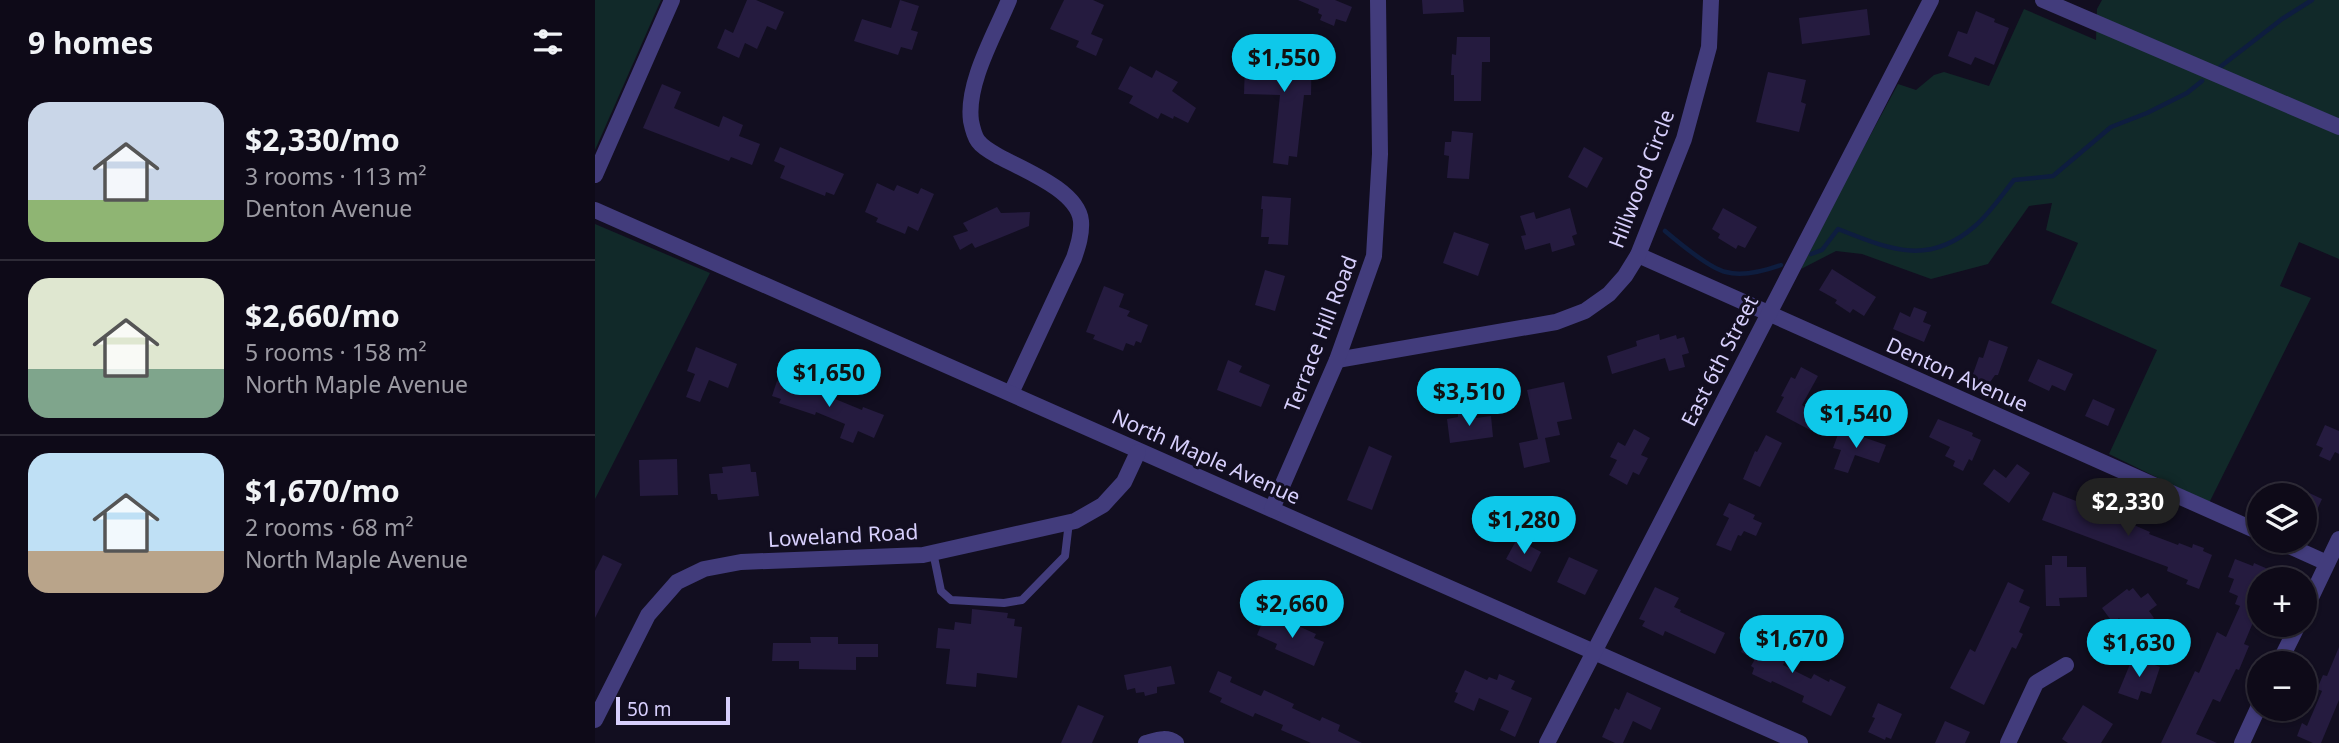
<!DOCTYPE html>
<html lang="en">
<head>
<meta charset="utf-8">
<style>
  body { margin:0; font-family:"Noto Sans",sans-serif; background:#1c1825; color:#f1f3f6; height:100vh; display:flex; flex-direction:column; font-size:26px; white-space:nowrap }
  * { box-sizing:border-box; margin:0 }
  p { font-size:23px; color:#9b9aa2 }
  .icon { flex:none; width:38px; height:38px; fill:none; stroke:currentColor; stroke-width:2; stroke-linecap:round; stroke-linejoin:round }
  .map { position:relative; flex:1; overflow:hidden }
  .sheet { display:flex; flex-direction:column; background:#0e0a18; width:595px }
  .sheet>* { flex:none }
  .fabs { position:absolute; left:1652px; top:483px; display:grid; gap:14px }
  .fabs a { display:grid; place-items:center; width:70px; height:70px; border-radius:50%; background:#0e0a18; box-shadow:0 2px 5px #0004,0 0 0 2px #2e2b37; font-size:35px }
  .scale { position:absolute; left:21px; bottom:18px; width:114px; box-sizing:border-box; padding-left:7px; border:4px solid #d7cffc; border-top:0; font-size:19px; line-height:24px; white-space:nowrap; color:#d7cffc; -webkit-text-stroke:5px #120e20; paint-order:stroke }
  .price { position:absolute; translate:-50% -60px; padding:0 16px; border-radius:24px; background:#0ec8ea; color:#111; font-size:23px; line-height:46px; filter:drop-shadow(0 2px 4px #0008) }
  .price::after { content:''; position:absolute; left:50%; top:42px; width:21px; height:16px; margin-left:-10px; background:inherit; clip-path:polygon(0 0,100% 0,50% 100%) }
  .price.current { background:#222; color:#fff }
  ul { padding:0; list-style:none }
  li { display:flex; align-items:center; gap:21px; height:175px; padding:0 28px }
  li+li { border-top:2px solid #2e2b37 }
  li span { display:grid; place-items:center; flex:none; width:196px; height:140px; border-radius:21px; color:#555 }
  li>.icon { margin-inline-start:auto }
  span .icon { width:84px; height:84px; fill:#fffc; stroke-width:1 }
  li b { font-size:30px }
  h2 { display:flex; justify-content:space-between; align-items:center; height:84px; padding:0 28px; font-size:30px }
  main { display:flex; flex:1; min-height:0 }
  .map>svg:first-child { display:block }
  .green { fill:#112929 }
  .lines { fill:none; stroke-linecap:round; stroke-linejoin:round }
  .stream { stroke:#0e1d3f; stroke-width:4.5 }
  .building { fill:#251b3f }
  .service { stroke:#423c7c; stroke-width:8 }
  .minor { stroke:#423c7c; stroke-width:16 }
  .labels { text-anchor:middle; stroke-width:6; stroke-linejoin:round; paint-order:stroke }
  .street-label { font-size:21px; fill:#d7cffc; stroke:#120e20 }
</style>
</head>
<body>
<main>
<section class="sheet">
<h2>9 homes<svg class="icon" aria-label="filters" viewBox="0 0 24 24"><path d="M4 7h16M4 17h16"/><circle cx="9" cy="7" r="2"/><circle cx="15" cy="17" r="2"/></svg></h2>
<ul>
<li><span style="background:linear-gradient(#c9d6e8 70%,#8fb573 0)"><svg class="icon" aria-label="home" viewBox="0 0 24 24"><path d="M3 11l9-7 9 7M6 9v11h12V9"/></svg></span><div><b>$2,330/mo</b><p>3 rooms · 113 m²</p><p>Denton Avenue</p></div></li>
<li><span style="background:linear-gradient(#dfe7d0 65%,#7fa58c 0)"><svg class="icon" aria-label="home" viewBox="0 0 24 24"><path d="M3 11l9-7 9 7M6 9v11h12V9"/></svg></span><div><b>$2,660/mo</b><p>5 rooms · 158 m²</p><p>North Maple Avenue</p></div></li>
<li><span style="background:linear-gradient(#bfe0f5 70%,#b9a48a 0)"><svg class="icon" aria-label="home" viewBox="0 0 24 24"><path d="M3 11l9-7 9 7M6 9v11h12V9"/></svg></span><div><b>$1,670/mo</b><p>2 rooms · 68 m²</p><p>North Maple Avenue</p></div></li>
</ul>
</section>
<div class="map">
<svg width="1744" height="743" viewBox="0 0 1744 743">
  <rect width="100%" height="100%" fill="#120e20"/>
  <g class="green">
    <polygon points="0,0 66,0 0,150"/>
    <polygon points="1507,0 1744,0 1744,259 1704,242 1685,286 1716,298 1614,503 1514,454 1562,350 1456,303 1483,243 1451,230 1457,203 1434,206 1393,264 1336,279 1267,254 1241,251 1206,269 1236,208 1303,84 1321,90 1339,75 1349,72 1394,86 1429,9 1501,40 1502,9"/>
    <polygon points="0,224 115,273 0,499"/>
  </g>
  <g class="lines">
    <g class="stream">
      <polyline points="1625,67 1687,19 1717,0"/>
      <path d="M1070,231C1083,242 1116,269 1131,272C1148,277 1169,271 1186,265"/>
      <path d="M1216,254L1227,250L1243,229C1294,249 1333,267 1380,226C1395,213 1407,195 1419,180L1458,176L1516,127L1552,113L1592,93L1607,81"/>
    </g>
  </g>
  <g class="building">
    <polygon points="152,0 161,0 189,12 181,30 172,26 162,49 150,43 144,58 122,48 130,29 138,33"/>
    <polygon points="305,0 324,6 316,30 323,32 317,50 306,47 303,55 259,41 267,19 296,28"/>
    <polygon points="469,0 498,0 509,5 496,34 508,39 501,56 481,47 484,41 455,29"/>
    <polygon points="703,0 740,0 757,7 751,22 741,19 739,26 725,20 727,15 723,13 724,9"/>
    <polygon points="827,0 868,0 869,12 828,14"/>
    <polygon points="1272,9 1275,35 1207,44 1204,18"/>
    <polygon points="1381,11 1400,19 1399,22 1414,28 1399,65 1380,57 1376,65 1353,56 1363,31 1372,34"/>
    <polygon points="862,37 895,37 895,62 887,62 886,101 859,101 859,75 856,75 857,54 861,55"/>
    <polygon points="684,47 717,47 716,95 709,95 702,157 694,156 693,165 678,163 685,95 649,94 650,64 675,65 675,56 684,57"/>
    <polygon points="535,66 557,78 561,70 583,82 577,91 601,108 593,123 579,116 578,119 566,113 563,119 534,103 538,96 523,89"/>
    <polygon points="1173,72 1211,80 1206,102 1211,104 1204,132 1161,122"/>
    <polygon points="67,84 86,92 79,108 124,127 128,116 148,125 144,136 165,144 157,165 136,157 134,161 48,128"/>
    <polygon points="857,131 878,133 874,179 852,178 854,156 849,155 850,142 856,142"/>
    <polygon points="185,147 249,174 239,195 231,192 230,196 185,178 190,166 179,161"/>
    <polygon points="989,147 1008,158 992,188 973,177"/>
    <polygon points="282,183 299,191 302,185 323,194 326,188 339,194 323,231 313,226 310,234 281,222 283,218 270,212"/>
    <polygon points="667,196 696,198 693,245 673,244 674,237 666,237 668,209 666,209"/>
    <polygon points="402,207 406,213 435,212 434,226 380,248 377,243 365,250 358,236 373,231 368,223"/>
    <polygon points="975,208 982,234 977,236 980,245 957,252 955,243 930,250 926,236 931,235 925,216 939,212 941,219"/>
    <polygon points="1128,208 1162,227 1150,248 1143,245 1141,249 1123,238 1125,234 1117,229"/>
    <polygon points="859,232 894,244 883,276 848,263"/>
    <polygon points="1237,269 1281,297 1269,316 1258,309 1255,313 1240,303 1242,300 1224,290"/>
    <polygon points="670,270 690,276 680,311 660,305"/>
    <polygon points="509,286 529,294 524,307 535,311 532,316 553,325 546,343 541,341 539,346 531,343 528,351 498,339 500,335 491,332"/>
    <polygon points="1319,307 1332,312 1328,322 1336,325 1329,342 1298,329 1305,312 1315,317"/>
    <polygon points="1064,334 1065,340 1081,335 1082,339 1089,337 1094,353 1087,355 1090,367 1074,371 1070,358 1017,374 1012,356 1042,346 1041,341"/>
    <polygon points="1394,340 1413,347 1403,375 1400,375 1393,385 1379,380 1381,375 1378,374 1384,357 1388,358"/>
    <polygon points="101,347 142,364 133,388 114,380 105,402 91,397 100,374 92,371"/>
    <polygon points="1443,359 1478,374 1470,391 1457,385 1454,391 1433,381"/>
    <polygon points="633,360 647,366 644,372 675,385 666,407 622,390"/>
    <polygon points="1206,367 1223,376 1207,405 1225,415 1217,431 1181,412 1189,397 1186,396 1196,377 1200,379"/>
    <polygon points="192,378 229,391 228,394 267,410 268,407 289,415 279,438 263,431 258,443 245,438 250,424 221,412 220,415 184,403 186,399 177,396 182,381 190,384"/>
    <polygon points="969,382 977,419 962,422 965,435 950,438 955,462 929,468 924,443 943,439 932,390"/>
    <polygon points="1498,399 1520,409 1513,426 1490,416"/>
    <polygon points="880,412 881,418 896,416 898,437 855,443 852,419 863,417 863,414"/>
    <polygon points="1343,419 1378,433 1377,436 1386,440 1377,461 1374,459 1368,471 1358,466 1360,461 1350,456 1355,447 1334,437"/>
    <polygon points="1730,425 1744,431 1744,454 1740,452 1735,461 1724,456 1728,448 1721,445"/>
    <polygon points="1039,429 1055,438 1046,455 1053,458 1044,475 1038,472 1032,485 1014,475 1022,460 1015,457 1023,442 1030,446"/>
    <polygon points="1245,429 1291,445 1284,463 1260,455 1253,473 1239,469 1246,450 1238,448"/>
    <polygon points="1171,435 1187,443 1165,487 1148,479 1160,451 1162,452"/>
    <polygon points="774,446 797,456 777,510 752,500"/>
    <polygon points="82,459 83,495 45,496 44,460"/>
    <polygon points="155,464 156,472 161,472 164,496 123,500 122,494 116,494 114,474 128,473 127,467"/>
    <polygon points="1422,464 1435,473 1414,503 1388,484 1399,469 1411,478"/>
    <polygon points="1710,491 1727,499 1710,536"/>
    <polygon points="1458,492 1481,501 1484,494 1501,500 1497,511 1524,523 1525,521 1538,526 1539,525 1555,532 1554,534 1583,545 1584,543 1597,548 1598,544 1609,548 1608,551 1617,555 1604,589 1591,584 1593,580 1572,571 1573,567 1447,520"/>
    <polygon points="1134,503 1160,515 1158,519 1167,523 1161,536 1149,531 1146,536 1143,535 1136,551 1121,545 1134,518 1128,515"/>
    <polygon points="922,539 946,552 936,572 911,559"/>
    <polygon points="8,555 27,564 0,618 0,571"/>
    <polygon points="1457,556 1472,556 1472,567 1491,567 1492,597 1464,598 1465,606 1451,606 1450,565 1457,565"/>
    <polygon points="974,557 1003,570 990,595 962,582"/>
    <polygon points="1640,559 1658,566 1659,563 1696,579 1664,579 1664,608 1649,644 1654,646 1644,670 1641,669 1625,702 1618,699 1601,734 1622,743 1566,743 1600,671 1604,673 1622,632 1631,637 1645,606 1640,604 1643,596 1634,592 1639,579 1633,577"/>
    <polygon points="1413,582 1429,590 1424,602 1435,607 1424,632 1428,634 1421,649 1417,647 1389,705 1355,688 1375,649 1380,652"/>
    <polygon points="1060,587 1084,598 1079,607 1086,610 1085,612 1130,633 1120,654 1070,631 1068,636 1047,626 1050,621 1044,619"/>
    <polygon points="1538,588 1546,598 1553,593 1562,605 1554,611 1559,618 1538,635 1524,618 1518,623 1507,608 1532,589 1534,591"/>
    <polygon points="377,609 413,613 412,618 420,619 419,626 427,627 422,678 382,673 381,687 351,684 355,649 341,648 343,628 359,630 360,622 376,624"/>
    <polygon points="670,616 690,624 692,621 721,634 719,638 729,642 719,666 680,649 682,644 662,635"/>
    <polygon points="1154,635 1171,642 1172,639 1195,650 1188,665 1216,679 1219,674 1234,682 1235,679 1251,687 1236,716 1207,702 1209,696 1177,681 1176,683 1157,674 1159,668 1156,666 1160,659 1146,652"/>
    <polygon points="215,637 243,637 243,644 283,644 283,657 261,657 261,670 204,669 204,661 177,661 178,643 216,643"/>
    <polygon points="1744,647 1744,700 1726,743 1718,743 1702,736 1707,723 1712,726 1727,691 1722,689 1728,675 1732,676"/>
    <polygon points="1538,657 1565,667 1556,694 1546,691 1543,700 1523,693"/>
    <polygon points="576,666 580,684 562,687 562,693 550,696 549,692 541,693 540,688 532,690 529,675"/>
    <polygon points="870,670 892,680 894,677 902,680 904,674 920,681 916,689 937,698 920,737 905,730 914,711 884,698 879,711 859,702 863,693 860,692"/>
    <polygon points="623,671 637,677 635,682 666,696 669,690 699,704 697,708 725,721 727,717 745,725 743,731 767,743 716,743 686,730 688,725 660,713 658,717 625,702 627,698 614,692"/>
    <polygon points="1032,692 1066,708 1056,730 1038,721 1028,743 1020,743 1007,737 1020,708 1024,710"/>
    <polygon points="1283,703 1307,714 1296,739 1291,737 1290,740 1273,732 1280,718 1277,717"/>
    <polygon points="483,705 509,716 497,743 466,743"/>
    <polygon points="1488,705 1518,724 1506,743 1473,743 1467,739"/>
    <polygon points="1350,721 1375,732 1370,743 1340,743"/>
  </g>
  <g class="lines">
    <polyline class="service" points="338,552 346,591 356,600 409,603 427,600 470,556 474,522"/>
    <g class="minor">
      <path d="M414,0C400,34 371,83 376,121C377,126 380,137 383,141C388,148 398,153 405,157C429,170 483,191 486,221C487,234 483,246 479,258L416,393"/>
      <polyline points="1448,0 1744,127"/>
      <polyline points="0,175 77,0"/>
      <polyline points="0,210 1205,743"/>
      <polyline points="1043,255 1664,532"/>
      <polyline points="742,360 961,322 990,311 1014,294 1030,276 1043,255 1089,139 1114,47 1116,0"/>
      <polyline points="677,509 742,360 779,256 785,154 783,0"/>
      <polyline points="1683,541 1732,563"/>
      <polyline points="1710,610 1744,539"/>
      <polyline points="1684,663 1703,625"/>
      <polyline points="0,720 53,615 82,582 109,569 146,562 328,555 480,521 508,505 529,482 543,452"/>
      <path d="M551,743C562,740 571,736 581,743"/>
      <polyline points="952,743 1336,0"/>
      <polyline points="1413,743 1441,683 1471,665"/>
      <polyline points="1647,743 1664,706"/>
    </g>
  </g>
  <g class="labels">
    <g class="street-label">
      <text transform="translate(1047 179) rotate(-69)" y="7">Hillwood Circle</text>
      <text transform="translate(726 334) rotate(-69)" y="7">Terrace Hill Road</text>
      <text transform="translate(1125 361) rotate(-63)" y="7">East 6th Street</text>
      <text transform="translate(1362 375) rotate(24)" y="7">Denton Avenue</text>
      <text transform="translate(611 457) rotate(24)" y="7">North Maple Avenue</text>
      <text transform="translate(248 536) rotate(-3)" y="7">Loweland Road</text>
    </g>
  </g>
</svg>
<div class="fabs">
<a><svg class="icon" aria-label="layers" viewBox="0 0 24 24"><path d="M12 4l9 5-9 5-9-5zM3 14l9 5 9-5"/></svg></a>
<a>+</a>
<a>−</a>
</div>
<div class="scale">50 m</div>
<b class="price" style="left:689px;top:94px">$1,550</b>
<b class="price" style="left:234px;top:409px">$1,650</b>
<b class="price" style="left:874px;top:428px">$3,510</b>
<b class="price" style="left:1261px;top:450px">$1,540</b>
<b class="price current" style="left:1533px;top:538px">$2,330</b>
<b class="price" style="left:929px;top:556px">$1,280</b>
<b class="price" style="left:697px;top:640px">$2,660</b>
<b class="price" style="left:1197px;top:675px">$1,670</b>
<b class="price" style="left:1544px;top:679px">$1,630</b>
</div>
</main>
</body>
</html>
